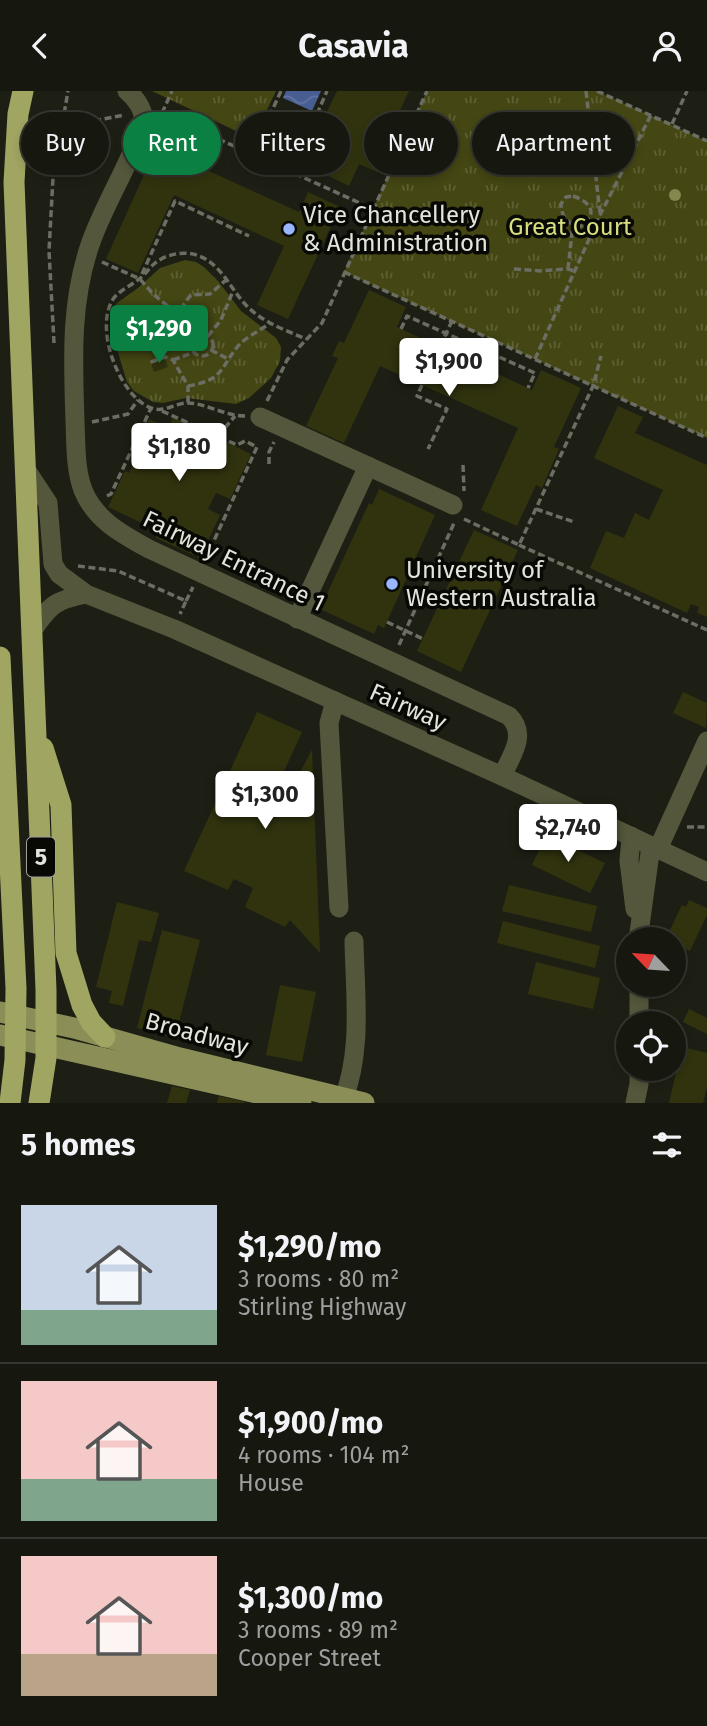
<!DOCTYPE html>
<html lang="en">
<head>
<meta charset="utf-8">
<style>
  body { margin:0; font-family:"Fira Sans",sans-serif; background:#23241d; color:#f1f3f6; height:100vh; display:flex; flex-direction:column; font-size:26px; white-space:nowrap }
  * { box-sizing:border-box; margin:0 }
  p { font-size:23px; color:#9e9f9e }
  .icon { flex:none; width:38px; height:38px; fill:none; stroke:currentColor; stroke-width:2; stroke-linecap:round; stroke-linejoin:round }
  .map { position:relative; height:1012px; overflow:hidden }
  .panel { display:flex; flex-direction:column; background:#16170f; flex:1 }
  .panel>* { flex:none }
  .hud { position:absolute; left:21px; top:21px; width:665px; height:63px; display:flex; gap:14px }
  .needle { width:46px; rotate:295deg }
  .fabs { position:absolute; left:616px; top:836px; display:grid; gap:14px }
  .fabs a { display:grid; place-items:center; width:70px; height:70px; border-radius:50%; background:#16170f; box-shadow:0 4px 10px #0003,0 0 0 2px #35362f; font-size:35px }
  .price { position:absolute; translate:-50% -60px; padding:0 16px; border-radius:7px; background:#fff; color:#222; font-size:23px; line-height:46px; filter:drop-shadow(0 2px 4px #0008) }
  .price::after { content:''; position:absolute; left:50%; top:42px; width:21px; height:16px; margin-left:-10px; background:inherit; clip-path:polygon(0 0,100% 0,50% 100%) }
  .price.selected { background:#0b8043; color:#fff }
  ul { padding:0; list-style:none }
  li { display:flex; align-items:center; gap:21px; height:175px; padding:0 21px }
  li+li { border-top:2px solid #35362f }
  li span { display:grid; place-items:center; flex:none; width:196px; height:140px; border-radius:0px; color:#555 }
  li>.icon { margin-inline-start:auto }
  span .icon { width:84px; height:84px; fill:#fffc; stroke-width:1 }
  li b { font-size:30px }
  h2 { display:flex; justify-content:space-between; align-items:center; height:84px; padding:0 21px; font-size:30px }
  .chip { padding:0 24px; border-radius:32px; background:#16170f; box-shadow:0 4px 10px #0003,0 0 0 2px #35362f; font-size:24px; line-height:63px }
  .chip.selected { background:#0b8043; color:#fff }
  header { display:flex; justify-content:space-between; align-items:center; height:91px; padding:0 21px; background:#16170f; font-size:32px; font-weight:700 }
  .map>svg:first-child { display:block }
  .grass { fill:url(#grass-tufts) }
  .water { fill:url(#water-waves) }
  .building { fill:#31330f }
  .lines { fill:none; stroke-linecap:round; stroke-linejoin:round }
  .path { stroke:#6c6d63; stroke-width:3.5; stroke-dasharray:7 3.5; stroke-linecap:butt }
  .minor { stroke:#55573c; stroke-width:19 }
  .major { stroke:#8b8f57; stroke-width:21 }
  .highway { stroke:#a1a562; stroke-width:21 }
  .path-bridge { stroke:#6c6d63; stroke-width:3.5; stroke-dasharray:7 3.5; stroke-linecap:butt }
  .tree { fill:#84884e }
  .poi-dot { fill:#98b5fd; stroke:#080905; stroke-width:2.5 }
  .labels { text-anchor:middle; stroke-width:7; stroke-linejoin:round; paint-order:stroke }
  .shield { fill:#080905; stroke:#a1a29c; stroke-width:2 }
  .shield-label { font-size:23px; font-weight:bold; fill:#e3e4dc }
  .poi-label { font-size:24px; fill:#e3e4dc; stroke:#080905; text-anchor:start }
  .park-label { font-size:24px; fill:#d8de7e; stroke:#080905 }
  .street-label { font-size:24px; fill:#e3e4dc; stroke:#080905 }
</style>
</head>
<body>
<header><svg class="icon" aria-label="back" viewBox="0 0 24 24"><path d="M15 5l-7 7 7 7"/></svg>Casavia<svg class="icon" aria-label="person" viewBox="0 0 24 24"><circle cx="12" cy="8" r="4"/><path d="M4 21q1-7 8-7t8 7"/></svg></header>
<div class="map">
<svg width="707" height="1012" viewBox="0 0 707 1012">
  <defs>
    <pattern id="grass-tufts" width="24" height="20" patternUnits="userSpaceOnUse" patternTransform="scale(1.75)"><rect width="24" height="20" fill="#444613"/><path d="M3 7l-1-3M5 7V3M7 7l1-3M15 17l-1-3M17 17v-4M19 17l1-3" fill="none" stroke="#5f6135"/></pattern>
    <pattern id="water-waves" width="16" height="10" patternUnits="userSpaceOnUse" patternTransform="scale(1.75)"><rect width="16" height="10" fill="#485d92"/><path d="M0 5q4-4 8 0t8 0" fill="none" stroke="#6274a1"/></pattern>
  </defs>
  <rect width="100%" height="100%" fill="#1e1f14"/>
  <g class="grass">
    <polygon points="152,0 276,0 253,48"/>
    <polygon points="427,0 597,0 707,50 707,347 344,181"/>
    <polygon points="185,169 196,171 204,176 218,190 241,220 276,247 281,256 280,270 271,287 249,307 236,313 186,307 163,312 153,311 134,300 127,291 110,235 113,220 117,212 138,197 160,177"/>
  </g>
  <polygon class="water" points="286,0 321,0 312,20 283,7"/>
  <g class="building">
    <polygon points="337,0 409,0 384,54 389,56 377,81 359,73 349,95 318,80 330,53 315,46"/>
    <polygon points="165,38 197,53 189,71 299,121 308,101 340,116 288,228 257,214 284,155 174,104 138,182 106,168 157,55 152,53 157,41 163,43"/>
    <polygon points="369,199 406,216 397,236 532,299 541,279 581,297 554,356 559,358 542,397 536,394 517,435 481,419 518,337 380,275 344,352 306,335 338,267 332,265 339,250 344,252"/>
    <polygon points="165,268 168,276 154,281 151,273"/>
    <polygon points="618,315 643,326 635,342 707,374 707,526 697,522 699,516 691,513 687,522 590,477 606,440 624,447 635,422 649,429 663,399 594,367"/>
    <polygon points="173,326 251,363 230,408 216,402 208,418 220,424 200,467 156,447 161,435 146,428 144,433 108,416 125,380 129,382 136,366 132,364 149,328 168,337"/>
    <polygon points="379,398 435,424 384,537 378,534 374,543 320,518 369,412 372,414"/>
    <polygon points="474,439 518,459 461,581 417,560"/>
    <polygon points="683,601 707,612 706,637 673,622"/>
    <polygon points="257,621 302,641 275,700 291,698 312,659 320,862 290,829 285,836 245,816 253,797 234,788 228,799 184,780"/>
    <polygon points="546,744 605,772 590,802 532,774"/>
    <polygon points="509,794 597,815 591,841 502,820"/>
    <polygon points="689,809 707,817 707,824 690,860 674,853 674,849 671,849 673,845 668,843 682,814 686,816"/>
    <polygon points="117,811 159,822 151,851 139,849 123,915 109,912 112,900 96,896"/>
    <polygon points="503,830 600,855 595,877 497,852"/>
    <polygon points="162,839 200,849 175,947 137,937"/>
    <polygon points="536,871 600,887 593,918 528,903"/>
    <polygon points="280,894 316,901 302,971 266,964"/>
    <polygon points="689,918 707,927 707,943 683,931"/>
    <polygon points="682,956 707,962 707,996 703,1012 669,1012"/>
    <polygon points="172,995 190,999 186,1012 167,1012"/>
    <polygon points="219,1005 245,1011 245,1012 217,1012"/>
  </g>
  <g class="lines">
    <g class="path">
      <polyline points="281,0 270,24 308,42"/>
      <polyline points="586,0 600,122"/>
      <polyline points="597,0 707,50"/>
      <polyline points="161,22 373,118"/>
      <polyline points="162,22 172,0"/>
      <polyline points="63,29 88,31 124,24"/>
      <polyline points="672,33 687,0"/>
      <polyline points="159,40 163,41 170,26"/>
      <polyline points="529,52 559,50 592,58"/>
      <polyline points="258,66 275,27"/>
      <polyline points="292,81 327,0"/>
      <path d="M573,105C592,111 599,125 579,136C566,131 562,127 561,113L566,106Z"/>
      <polyline points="102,171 140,188 153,203 180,225"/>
      <polyline points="514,178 540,180 568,178 574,180"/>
      <polyline points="568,178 573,133"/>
      <polyline points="344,181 707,347"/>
      <polyline points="142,183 175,110 249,145"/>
      <polyline points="401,238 407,225 535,282 528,297"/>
      <circle cx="202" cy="254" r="11"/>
      <path d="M195,245C179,231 175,222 191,204L210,203L226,189"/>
      <polyline points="208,245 221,229 233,200"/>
      <polyline points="54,252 49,160 53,87 68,0"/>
      <polyline points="440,255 452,230"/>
      <polyline points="211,259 230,269"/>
      <polyline points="535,268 600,124 651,24"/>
      <polyline points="173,269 194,261"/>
      <polyline points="151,271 165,266 173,269 188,295 188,312"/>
      <polyline points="422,294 417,305 447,318 428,358"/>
      <path d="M188,295C223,289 219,279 238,255C247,245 260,240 270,232"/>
      <polyline points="267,310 287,269 322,232 427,0"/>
      <polyline points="162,320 237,354 245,350 257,356 206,467"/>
      <path d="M245,325C225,325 205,312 188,312C175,312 164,322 151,317C120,305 96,242 111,212C116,200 130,196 139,188C145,184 149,177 154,173C165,163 185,159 199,165C223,174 232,202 250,218C265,232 287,240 306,248"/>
      <polyline points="92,331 128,323 138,309"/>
      <polyline points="218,345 235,325"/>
      <polyline points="269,373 269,361 274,351"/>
      <polyline points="463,374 464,400"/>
      <polyline points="107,405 111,403 151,317"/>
      <polyline points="536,418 574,431"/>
      <polyline points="464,428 519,454 593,295 601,265"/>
      <polyline points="519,454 707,539"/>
      <polyline points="78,475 118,480 186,510 180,523"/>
      <polyline points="186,510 193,496"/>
      <polyline points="399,554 455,430"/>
      <polyline points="687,736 707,736"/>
    </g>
    <g class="minor">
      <path d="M127,0C137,8 142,16 144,28C132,71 106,109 91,151C70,210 73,269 75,330C76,352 75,378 83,399C95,429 122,443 149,458L509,625C528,644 511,665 502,685"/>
      <polyline points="260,326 453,414"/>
      <polyline points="25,377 48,412 53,473 59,483 86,503 174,538 502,685 707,781"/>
      <polyline points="297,528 368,375"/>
      <path d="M32,540C50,514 55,509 86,503"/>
      <polyline points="335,610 329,632 339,817"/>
      <polyline points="631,745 629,770 635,818"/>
      <polyline points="658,758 707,650"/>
      <polyline points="638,849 651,755"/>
      <polyline points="639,894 639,933"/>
      <path d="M342,1012C363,961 355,904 354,850"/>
      <polyline points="635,1012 639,993 639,978"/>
    </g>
    <g class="major">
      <polyline points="0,921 74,937 180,967 364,1012"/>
      <polyline points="0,944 301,1012"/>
    </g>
    <g class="highway">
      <polyline points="23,0 18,23 14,91 46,899 46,967 39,1012"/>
      <polyline points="0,566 16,897 15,969 10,1012"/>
      <polyline points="43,657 61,714 66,862 82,914 91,931 105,946"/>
    </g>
    <polyline class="path-bridge" points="387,531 423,548"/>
  </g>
  <g class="tree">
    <circle cx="603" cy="31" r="6"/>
    <circle cx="675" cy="104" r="6"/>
  </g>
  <g class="poi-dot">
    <circle cx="289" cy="138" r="7"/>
    <circle cx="392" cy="493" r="7"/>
  </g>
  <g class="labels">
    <rect class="shield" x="27" y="746.5" width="28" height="39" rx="5"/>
    <g class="shield-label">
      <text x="41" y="774">5</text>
    </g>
    <g class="poi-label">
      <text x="303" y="132">Vice Chancellery<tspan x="303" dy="28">&amp; Administration</tspan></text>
      <text x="406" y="487">University of<tspan x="406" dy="28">Western Australia</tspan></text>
    </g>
    <g class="park-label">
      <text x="570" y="144">Great Court</text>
    </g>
    <g class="street-label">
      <text transform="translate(234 470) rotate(26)" y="8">Fairway Entrance 1</text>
      <text transform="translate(408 616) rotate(24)" y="8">Fairway</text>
      <text transform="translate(197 943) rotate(15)" y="8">Broadway</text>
    </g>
  </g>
</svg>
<div class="fabs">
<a><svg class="needle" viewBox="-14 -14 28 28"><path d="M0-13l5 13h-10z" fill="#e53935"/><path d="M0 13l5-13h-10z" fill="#9e9f9e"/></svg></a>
<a><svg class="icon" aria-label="locate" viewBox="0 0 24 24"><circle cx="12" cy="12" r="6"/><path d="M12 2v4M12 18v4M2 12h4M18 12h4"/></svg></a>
</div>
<b class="price selected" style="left:159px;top:274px">$1,290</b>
<b class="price" style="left:449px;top:307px">$1,900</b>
<b class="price" style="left:179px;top:392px">$1,180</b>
<b class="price" style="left:265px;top:740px">$1,300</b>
<b class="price" style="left:568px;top:773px">$2,740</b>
<div class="hud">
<a class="chip">Buy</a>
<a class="chip selected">Rent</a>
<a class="chip">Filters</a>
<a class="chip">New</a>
<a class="chip">Apartment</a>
</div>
</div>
<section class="panel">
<h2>5 homes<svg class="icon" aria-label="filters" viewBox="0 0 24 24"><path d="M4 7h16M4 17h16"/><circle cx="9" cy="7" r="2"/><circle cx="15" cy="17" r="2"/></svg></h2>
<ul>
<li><span style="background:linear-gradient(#c9d6e8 75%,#7fa58c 0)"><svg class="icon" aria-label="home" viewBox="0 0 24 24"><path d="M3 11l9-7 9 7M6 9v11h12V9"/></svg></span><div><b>$1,290/mo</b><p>3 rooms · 80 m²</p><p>Stirling Highway</p></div></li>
<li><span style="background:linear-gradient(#f6c9c9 70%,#7fa58c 0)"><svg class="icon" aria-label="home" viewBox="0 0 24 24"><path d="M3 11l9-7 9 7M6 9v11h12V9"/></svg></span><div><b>$1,900/mo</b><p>4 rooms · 104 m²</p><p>House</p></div></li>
<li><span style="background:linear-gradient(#f6c9c9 70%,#b9a48a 0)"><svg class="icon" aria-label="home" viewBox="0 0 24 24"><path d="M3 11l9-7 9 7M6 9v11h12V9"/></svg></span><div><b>$1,300/mo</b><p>3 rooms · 89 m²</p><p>Cooper Street</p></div></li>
</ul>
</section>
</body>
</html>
